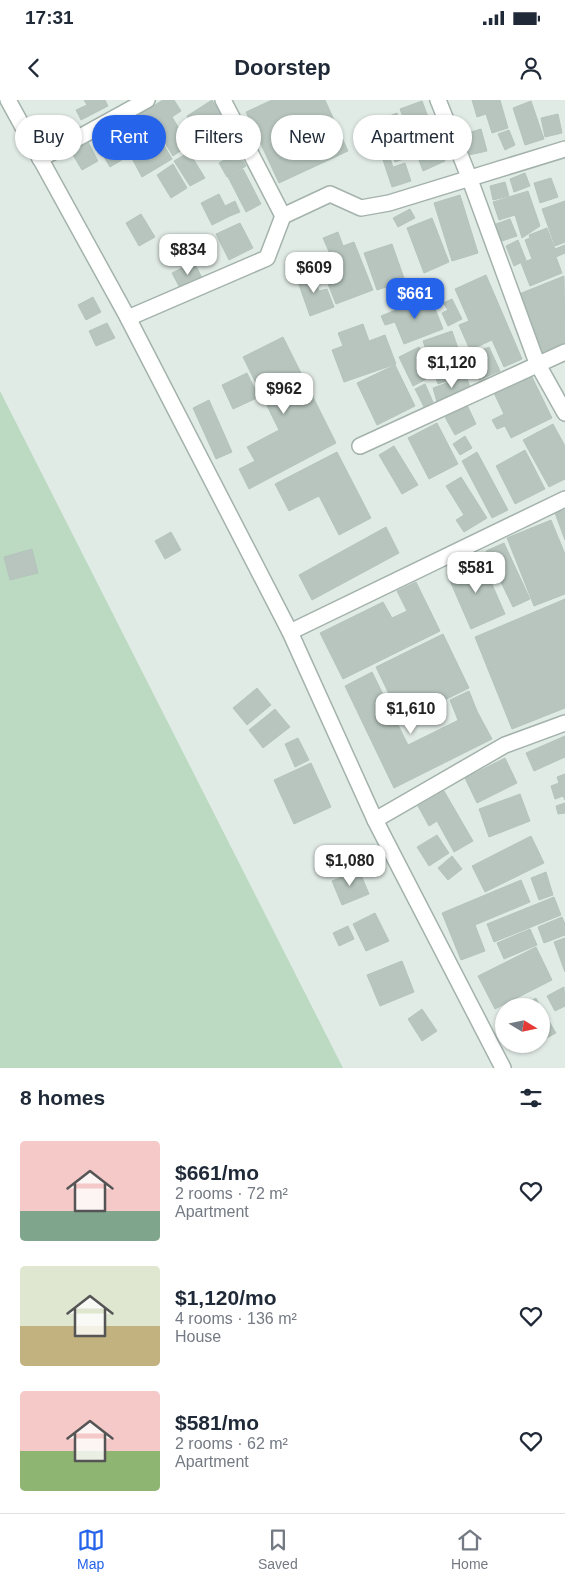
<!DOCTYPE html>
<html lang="en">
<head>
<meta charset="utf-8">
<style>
  body { margin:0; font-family:Arial,sans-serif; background:#f2f2f3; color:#1f2937; height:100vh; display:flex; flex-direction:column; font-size:19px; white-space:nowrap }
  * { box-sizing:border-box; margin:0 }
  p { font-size:16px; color:#747a83 }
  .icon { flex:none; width:28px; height:28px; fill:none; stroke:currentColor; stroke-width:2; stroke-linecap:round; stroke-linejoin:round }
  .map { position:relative; height:968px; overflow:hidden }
  .side { display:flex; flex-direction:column; background:#fff; flex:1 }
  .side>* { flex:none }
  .top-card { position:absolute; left:15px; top:15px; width:535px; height:45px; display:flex; gap:10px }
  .needle { width:32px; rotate:100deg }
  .tools { position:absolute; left:495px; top:898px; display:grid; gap:10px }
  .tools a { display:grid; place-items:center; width:55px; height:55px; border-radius:50%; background:#fff; box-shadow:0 1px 4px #0004; font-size:25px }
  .price { position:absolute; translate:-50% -42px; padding:0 11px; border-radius:10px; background:#fff; color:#222; font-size:16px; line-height:32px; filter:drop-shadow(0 1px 2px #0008) }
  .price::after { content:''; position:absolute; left:50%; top:30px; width:15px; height:11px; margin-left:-8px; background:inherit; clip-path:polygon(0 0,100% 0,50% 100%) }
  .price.on { background:#2563eb; color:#fff }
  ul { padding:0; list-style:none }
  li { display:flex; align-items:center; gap:15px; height:125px; padding:0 20px }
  li span { display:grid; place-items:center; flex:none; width:140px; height:100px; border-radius:5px; color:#555 }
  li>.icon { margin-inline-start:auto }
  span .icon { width:60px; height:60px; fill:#fffc; stroke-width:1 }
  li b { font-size:21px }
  h2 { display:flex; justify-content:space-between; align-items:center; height:60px; padding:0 20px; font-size:21px }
  .tag { padding:0 18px; border-radius:22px; background:#fff; box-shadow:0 1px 4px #0004; font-size:18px; line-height:45px }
  .tag.on { background:#2563eb; color:#fff }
  .status { display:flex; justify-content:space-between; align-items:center; height:35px; padding:0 25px; background:#fff; direction:ltr }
  .status svg { height:14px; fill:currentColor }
  header { display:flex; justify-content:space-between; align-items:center; height:65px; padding:0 20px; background:#fff; font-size:22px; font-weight:700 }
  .tabs { display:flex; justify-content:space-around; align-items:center; height:70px; border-top:1px solid #e0e1e3; background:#fff; font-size:14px; color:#747a83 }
  .tabs a { display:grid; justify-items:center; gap:2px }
  .tabs .on { color:#2563eb }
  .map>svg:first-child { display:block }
  .green { fill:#bcdac1 }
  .building { fill:#b7c5be; stroke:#b4c4bc }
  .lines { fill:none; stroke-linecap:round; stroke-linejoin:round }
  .minor-casing { stroke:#a4b2ac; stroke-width:18 }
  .minor { stroke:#fff; stroke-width:15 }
</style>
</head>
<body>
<div class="status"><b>17:31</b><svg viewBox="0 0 49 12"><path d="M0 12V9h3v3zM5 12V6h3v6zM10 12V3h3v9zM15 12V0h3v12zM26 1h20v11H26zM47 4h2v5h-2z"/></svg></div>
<header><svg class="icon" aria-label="back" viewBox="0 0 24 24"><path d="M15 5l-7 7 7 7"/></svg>Doorstep<svg class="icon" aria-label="person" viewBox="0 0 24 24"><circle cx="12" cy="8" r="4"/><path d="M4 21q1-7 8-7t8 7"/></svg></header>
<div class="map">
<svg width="565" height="968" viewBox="0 0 565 968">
  <rect width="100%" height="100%" fill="#e1ebe6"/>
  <polygon class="green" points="0,291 343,968 0,968"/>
  <g class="building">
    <polygon points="84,0 105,0 108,6 81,20 76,10 87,5"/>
    <polygon points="163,0 174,0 181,11 172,17 189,45 173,56 145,11"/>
    <polygon points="212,0 225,21 199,37 187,16"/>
    <polygon points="272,0 325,0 348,51 279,83 246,12"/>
    <polygon points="472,0 500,0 508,28 492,33 486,14 477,17"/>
    <polygon points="422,1 445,61 423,71 400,9"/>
    <polygon points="531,1 544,39 525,45 513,8"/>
    <polygon points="144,11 172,59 142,77 130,55 110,67 94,40"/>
    <polygon points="397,13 403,30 387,37 379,20"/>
    <polygon points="558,14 562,33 545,37 541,18"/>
    <polygon points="228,27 238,46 219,56 209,37"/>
    <polygon points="481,29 487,51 469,55 464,34"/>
    <polygon points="509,30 515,45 505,50 498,34"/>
    <polygon points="404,34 412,56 395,62 387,41"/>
    <polygon points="87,40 98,61 82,70 70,50"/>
    <polygon points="189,52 205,78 190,86 174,61"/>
    <polygon points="238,52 246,66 227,77 219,63"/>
    <polygon points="390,58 393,67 405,63 411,81 392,87 383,60"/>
    <polygon points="173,64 187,88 171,98 157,75"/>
    <polygon points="243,69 261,104 246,112 228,77"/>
    <polygon points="525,73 530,86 514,92 510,79"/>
    <polygon points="551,78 558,97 540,103 534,83"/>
    <polygon points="505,82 509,96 493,100 490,86"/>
    <polygon points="528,91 540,126 522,138 515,115 499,120 493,102"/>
    <polygon points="219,94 230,116 212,125 201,103"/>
    <polygon points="460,95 478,153 452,161 434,103"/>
    <polygon points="235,101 240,112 230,116 225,106"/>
    <polygon points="565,101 565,142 555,146 542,109"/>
    <polygon points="410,109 415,118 398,127 393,118"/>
    <polygon points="141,114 155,137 139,146 126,123"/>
    <polygon points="432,118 449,162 424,173 407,128"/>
    <polygon points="510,119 517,136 496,143 490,126"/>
    <polygon points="240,123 253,148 229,160 216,134"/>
    <polygon points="547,128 555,149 565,145 565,153 556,157 562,173 530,186 521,163 532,159 525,140 530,138 529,135"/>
    <polygon points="338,132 343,146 354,142 373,190 336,204 318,159 330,154 323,138"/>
    <polygon points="518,140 526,160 514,166 506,146"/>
    <polygon points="392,144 405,181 377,190 364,153"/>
    <polygon points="194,162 203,180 181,190 172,173"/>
    <polygon points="312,170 319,191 327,189 334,207 310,216 296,176"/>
    <polygon points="486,175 522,259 504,267 492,240 470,250 459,225 469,221 455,189"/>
    <polygon points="564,176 565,243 542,252 519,194"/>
    <polygon points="430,196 443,229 404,244 395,222 385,225 381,216"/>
    <polygon points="93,197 101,212 86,220 78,205"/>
    <polygon points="452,199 462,219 448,226 442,213 448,210 443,203"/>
    <polygon points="107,223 115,238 96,246 89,231"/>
    <polygon points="363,224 369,241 385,235 396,264 344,282 332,250 343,246 338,233"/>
    <polygon points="452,231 467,274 438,284 423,241"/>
    <polygon points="283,237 336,343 249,389 239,369 255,361 247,347 279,330 243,257"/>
    <polygon points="419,247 434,275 413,286 399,257"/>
    <polygon points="489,247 500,271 479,280 468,256"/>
    <polygon points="395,265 415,306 377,325 357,283"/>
    <polygon points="247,273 259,297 233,309 222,285"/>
    <polygon points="531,275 552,318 511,338 505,326 497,329 492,320 504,314 494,293"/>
    <polygon points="466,276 471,290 437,302 433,288"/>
    <polygon points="425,284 433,302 424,307 415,289"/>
    <polygon points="209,300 232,352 216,359 193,308"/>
    <polygon points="467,305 476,324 455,335 445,317"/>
    <polygon points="437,323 458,364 429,379 408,338"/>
    <polygon points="553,324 565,346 565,379 549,387 523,340"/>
    <polygon points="465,336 472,348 460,355 453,344"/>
    <polygon points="394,346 418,385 402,394 379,355"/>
    <polygon points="525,350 545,389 515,404 496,366"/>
    <polygon points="337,352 371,418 339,435 319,396 289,411 275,384"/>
    <polygon points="477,352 508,410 492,418 462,361"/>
    <polygon points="461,377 487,418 464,432 456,420 464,415 446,386"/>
    <polygon points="565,410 565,440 555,413"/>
    <polygon points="551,420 565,454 565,494 534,506 507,438"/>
    <polygon points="386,427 399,453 312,500 299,475"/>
    <polygon points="171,432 181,450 165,459 155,441"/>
    <polygon points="504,443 530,499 513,507 486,451"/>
    <polygon points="32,449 38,473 10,480 4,457"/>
    <polygon points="481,459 505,514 471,529 447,474"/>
    <polygon points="416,482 440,531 343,579 320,533 383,502 392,518 407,511 397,491"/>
    <polygon points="565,499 565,608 512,629 475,537"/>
    <polygon points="443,534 469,588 402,621 376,567"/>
    <polygon points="372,572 408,645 477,611 492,639 394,688 345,586"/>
    <polygon points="257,588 271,605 247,625 233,608"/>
    <polygon points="469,591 477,611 458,620 450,600"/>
    <polygon points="275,609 290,627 263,648 249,630"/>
    <polygon points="565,636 565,657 534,671 526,653"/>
    <polygon points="298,638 309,660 295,667 285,644"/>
    <polygon points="505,658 517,683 477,703 465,678"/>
    <polygon points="311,663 331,707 294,724 274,680"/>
    <polygon points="565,674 565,700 563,696 555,699 551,686 559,683 557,677"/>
    <polygon points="444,691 473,741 454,752 437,721 429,726 418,706"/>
    <polygon points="520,694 530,721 489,737 479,709"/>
    <polygon points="565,703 565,713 558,714 556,706"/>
    <polygon points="437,735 449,753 429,766 417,747"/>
    <polygon points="531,736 544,763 485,792 472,766"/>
    <polygon points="452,756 462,769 448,780 438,768"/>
    <polygon points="359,770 369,794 342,805 332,781"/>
    <polygon points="546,772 553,795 539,800 531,778"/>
    <polygon points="521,780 530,802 475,825 485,851 461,860 442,813"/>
    <polygon points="554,797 561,815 494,842 487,824"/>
    <polygon points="375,813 389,841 366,851 353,824"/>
    <polygon points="562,817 565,824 565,835 544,843 538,827"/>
    <polygon points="348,826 354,839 339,846 333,833"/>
    <polygon points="530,829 537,845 504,859 497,843"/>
    <polygon points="565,838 565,872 554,842"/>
    <polygon points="536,847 552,880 495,909 478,876"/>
    <polygon points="402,861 414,892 380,906 367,875"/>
    <polygon points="564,887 565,906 555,911 547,896"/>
    <polygon points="536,898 540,906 522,906"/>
    <polygon points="541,908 556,933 541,941"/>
    <polygon points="422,909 437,931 422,941 408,919"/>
  </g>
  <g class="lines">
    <g class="minor-casing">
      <g id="minor">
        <polyline points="8,0 128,218 290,532 375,720 503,968"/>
        <polyline points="223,0 283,116"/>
        <polyline points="438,0 469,77 537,263 565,313"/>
        <polyline points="40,59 147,0"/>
        <polyline points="128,218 267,158 283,116 330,94 361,108 389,103 565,49"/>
        <polyline points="360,346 565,252"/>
        <polyline points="290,532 565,399"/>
        <polyline points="375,720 505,645 565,623"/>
      </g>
    </g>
    <use href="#minor" class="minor"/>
  </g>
</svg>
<div class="tools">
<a><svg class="needle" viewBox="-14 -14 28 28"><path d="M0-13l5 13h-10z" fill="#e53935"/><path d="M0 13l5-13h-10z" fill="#747a83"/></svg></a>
</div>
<b class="price" style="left:188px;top:176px">$834</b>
<b class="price" style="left:314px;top:194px">$609</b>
<b class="price on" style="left:415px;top:220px">$661</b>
<b class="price" style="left:452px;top:289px">$1,120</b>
<b class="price" style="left:284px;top:315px">$962</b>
<b class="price" style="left:476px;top:494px">$581</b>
<b class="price" style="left:411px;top:635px">$1,610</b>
<b class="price" style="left:350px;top:787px">$1,080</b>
<div class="top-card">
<a class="tag">Buy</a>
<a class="tag on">Rent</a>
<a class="tag">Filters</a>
<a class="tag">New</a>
<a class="tag">Apartment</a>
</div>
</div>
<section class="side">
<h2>8 homes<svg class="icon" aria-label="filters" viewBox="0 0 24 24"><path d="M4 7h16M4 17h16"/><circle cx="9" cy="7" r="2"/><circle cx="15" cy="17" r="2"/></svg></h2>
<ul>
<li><span style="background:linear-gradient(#f6c9c9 70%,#7fa58c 0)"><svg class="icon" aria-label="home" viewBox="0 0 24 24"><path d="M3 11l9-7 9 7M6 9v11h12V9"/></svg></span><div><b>$661/mo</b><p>2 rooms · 72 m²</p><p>Apartment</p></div><svg class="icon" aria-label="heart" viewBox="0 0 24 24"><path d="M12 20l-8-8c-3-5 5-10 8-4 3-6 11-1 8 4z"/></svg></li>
<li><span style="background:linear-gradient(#dfe7d0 60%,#c2b280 0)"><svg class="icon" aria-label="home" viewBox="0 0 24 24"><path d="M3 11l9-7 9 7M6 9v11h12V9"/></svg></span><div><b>$1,120/mo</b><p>4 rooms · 136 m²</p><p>House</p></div><svg class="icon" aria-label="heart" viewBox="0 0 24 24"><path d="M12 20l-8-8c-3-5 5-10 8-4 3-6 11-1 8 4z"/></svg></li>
<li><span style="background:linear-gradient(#f6c9c9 60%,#8fb573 0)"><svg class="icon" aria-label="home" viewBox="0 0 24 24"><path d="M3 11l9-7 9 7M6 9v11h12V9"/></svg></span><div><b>$581/mo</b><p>2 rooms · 62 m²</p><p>Apartment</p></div><svg class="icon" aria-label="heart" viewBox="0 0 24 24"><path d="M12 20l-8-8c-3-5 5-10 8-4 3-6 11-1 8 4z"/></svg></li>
</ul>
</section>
<nav class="tabs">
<a class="on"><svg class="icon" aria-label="map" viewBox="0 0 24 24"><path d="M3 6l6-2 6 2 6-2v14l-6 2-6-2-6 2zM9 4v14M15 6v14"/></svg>Map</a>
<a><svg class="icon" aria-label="saved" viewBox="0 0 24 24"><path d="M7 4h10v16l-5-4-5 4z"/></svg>Saved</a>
<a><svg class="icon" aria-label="home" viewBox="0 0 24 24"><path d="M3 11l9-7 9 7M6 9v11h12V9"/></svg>Home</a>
</nav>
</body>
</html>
